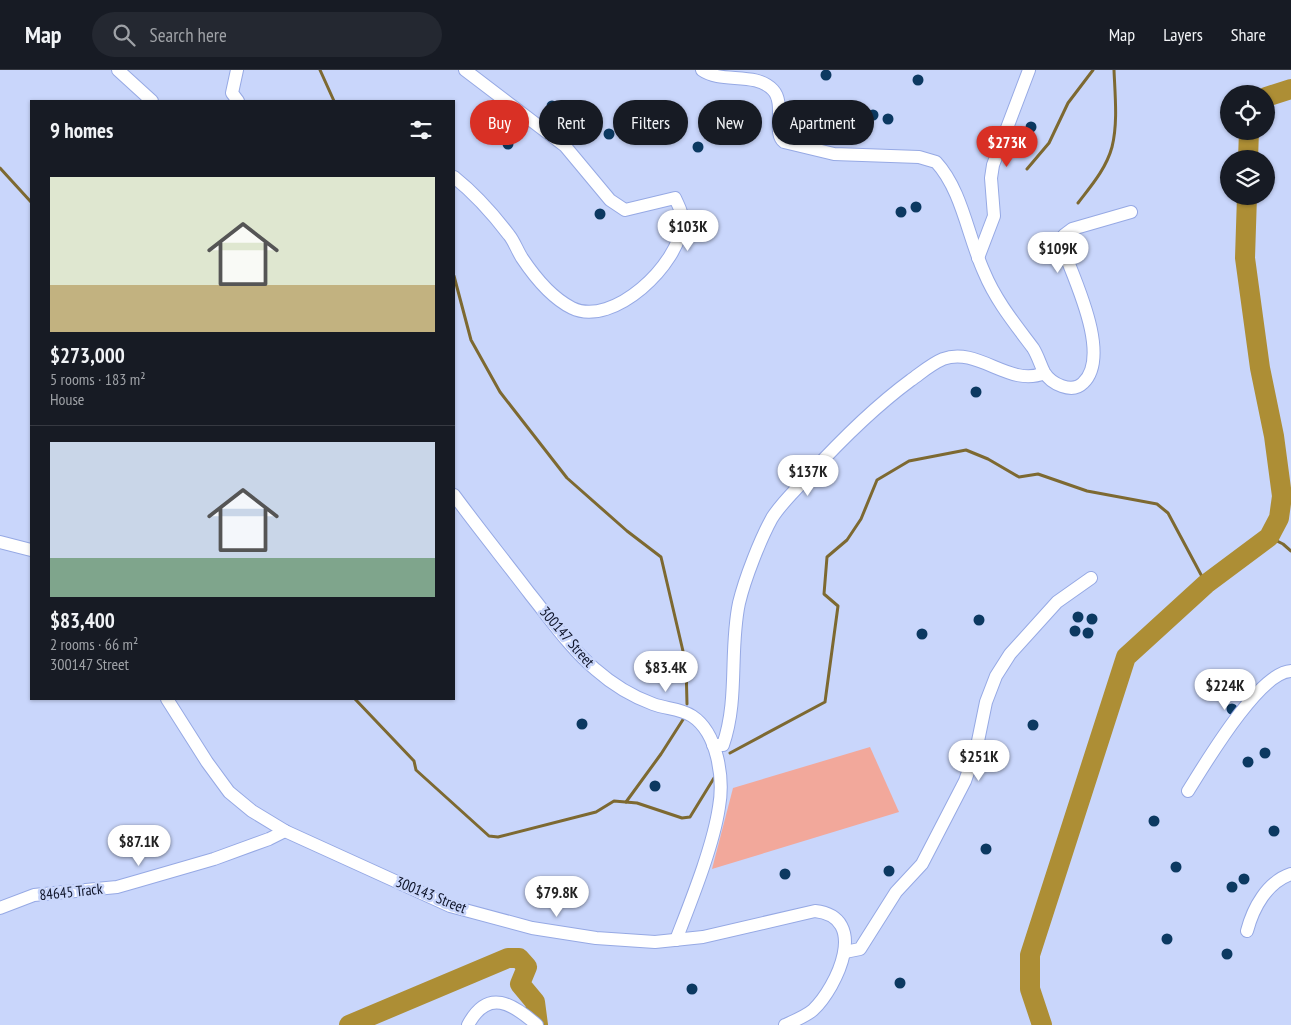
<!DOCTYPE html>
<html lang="en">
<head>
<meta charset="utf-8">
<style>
  body { margin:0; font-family:"PT Sans Narrow",sans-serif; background:#242831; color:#f1f3f6; height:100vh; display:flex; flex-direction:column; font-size:19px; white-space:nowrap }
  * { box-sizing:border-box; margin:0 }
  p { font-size:16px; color:#9ea1a6 }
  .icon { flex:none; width:28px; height:28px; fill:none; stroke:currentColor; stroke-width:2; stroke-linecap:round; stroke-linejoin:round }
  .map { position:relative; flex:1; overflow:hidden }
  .side { position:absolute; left:30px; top:30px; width:425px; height:600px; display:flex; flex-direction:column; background:#171b24; border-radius:0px; box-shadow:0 1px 4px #0004 }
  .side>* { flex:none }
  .top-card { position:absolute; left:470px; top:30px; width:475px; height:45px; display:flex; gap:10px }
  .fabs { position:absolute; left:1220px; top:15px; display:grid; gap:10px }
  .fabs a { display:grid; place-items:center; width:55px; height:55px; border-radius:50%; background:#171b24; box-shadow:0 1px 4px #0004; font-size:25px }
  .price { position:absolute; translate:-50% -42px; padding:0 11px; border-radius:18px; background:#fff; color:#222; font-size:16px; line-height:32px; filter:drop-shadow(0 1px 2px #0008) }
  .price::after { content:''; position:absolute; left:50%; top:30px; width:15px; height:11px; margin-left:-8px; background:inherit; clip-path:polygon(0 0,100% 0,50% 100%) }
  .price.current { background:#d93025; color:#fff }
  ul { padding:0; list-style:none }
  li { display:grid; align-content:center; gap:10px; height:265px; padding:0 20px }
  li+li { border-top:1px solid #363941 }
  li span { display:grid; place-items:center; height:155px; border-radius:0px; color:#555 }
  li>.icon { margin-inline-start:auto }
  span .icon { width:90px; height:90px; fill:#fffc; stroke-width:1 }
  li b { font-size:21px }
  h2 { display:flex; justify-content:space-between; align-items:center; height:60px; padding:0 20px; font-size:21px }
  .chip { padding:0 18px; border-radius:22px; background:#171b24; box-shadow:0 1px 4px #0004; font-size:18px; line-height:45px }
  .chip.current { background:#d93025; color:#fff }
  header { display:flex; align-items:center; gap:30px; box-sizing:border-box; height:70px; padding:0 25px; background:#171b24; border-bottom:1px solid #363941 }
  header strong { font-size:24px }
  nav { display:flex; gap:28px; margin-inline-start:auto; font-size:18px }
  .search { width:350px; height:45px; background:#242831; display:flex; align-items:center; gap:12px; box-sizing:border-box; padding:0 18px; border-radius:28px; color:#9ea1a6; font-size:19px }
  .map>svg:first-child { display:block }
  .green { fill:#f2a89b }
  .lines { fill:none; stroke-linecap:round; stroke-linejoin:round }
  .stream { stroke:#7d6931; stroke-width:3 }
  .river { stroke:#ad8e35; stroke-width:20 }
  .building { fill:#0c3961 }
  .minor-casing { stroke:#96a9e4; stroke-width:14 }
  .minor { stroke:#fff; stroke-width:12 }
  .labels { text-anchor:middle; stroke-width:5; stroke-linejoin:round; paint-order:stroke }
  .street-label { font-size:15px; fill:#0d1328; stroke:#c9d6fb }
</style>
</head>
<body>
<header>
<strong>Map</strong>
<div class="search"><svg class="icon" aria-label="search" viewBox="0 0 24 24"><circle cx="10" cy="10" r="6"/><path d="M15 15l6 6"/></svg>Search here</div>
<nav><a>Map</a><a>Layers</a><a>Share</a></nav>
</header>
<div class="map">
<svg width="1291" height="955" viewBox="0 0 1291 955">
  <rect width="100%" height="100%" fill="#c9d6fb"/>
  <polygon class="green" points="870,677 899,742 712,799 733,718"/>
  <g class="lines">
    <g class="stream">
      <polyline points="320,0 334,31"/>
      <polyline points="0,98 31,132"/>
      <polyline points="1027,99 1049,73 1068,33 1093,0"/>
      <path d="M1078,133C1091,116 1106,99 1112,77C1118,53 1115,25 1114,0"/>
      <polyline points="454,206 471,270 500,322 567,408 627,461 661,487 686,594 687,634"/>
      <polyline points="1269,467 1283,474 1291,481"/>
      <polyline points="355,629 414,691 416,700 489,766 498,767 596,742 614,731 637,733 682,748 690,747 714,708"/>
      <polyline points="730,683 825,632 838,536 824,524 827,487 847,470 861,449 877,410 909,391 966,380 988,389 1019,407 1038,404 1087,421 1157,434 1168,443 1206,514"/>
      <polyline points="626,732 661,684 684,648"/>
    </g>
    <g class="river">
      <polyline points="1266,27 1291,19"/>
      <polyline points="1248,89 1249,61"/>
      <polyline points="349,955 508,888 519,888 527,897 520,914 535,932 538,955"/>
      <polyline points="1042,955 1030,919 1030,885 1126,587 1206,514 1269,467 1279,448 1282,426 1274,366 1260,298 1245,188 1247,126"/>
    </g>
  </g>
  <g class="building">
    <circle cx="826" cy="5" r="5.5"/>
    <circle cx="918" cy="10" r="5.5"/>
    <circle cx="552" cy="36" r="5.5"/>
    <circle cx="873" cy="45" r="5.5"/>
    <circle cx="888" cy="49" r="5.5"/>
    <circle cx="1031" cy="57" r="5.5"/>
    <circle cx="609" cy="64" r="5.5"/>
    <circle cx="729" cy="69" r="5.5"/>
    <circle cx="508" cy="74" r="5.5"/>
    <circle cx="698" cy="77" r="5.5"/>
    <circle cx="916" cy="137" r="5.5"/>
    <circle cx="901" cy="142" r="5.5"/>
    <circle cx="600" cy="144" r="5.5"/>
    <circle cx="976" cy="322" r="5.5"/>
    <circle cx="1078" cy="547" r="5.5"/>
    <circle cx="1092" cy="549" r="5.5"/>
    <circle cx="979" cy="550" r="5.5"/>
    <circle cx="1075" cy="561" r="5.5"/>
    <circle cx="1088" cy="563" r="5.5"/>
    <circle cx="922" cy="564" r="5.5"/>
    <circle cx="1232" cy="639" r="5.5"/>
    <circle cx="582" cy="654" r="5.5"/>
    <circle cx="1033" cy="655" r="5.5"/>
    <circle cx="1265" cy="683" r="5.5"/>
    <circle cx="1248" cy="692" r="5.5"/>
    <circle cx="655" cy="716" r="5.5"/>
    <circle cx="1154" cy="751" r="5.5"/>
    <circle cx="1274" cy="761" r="5.5"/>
    <circle cx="986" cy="779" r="5.5"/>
    <circle cx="1176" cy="797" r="5.5"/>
    <circle cx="889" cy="801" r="5.5"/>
    <circle cx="785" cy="804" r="5.5"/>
    <circle cx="1244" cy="809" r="5.5"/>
    <circle cx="1232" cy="817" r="5.5"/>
    <circle cx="1167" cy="869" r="5.5"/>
    <circle cx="1227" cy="884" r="5.5"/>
    <circle cx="900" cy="913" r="5.5"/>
    <circle cx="692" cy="919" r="5.5"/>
  </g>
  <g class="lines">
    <g class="minor-casing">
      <g id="minor">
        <polyline points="118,0 152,31"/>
        <polyline points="237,0 232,23 238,31"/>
        <path d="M702,0C722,14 755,1 773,20C786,34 772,63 784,72L834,84L919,87L936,92C962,120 968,167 984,202C996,231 1015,254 1033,278C1038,286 1040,294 1044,302C1051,314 1072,324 1083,313C1111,287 1076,213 1065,184L1063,172L1064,165L1072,159L1131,142"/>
        <path d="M454,107C474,123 493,144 509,165C514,171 517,180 522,188C534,206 552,228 572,238C613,258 680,194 682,153C683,143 679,137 675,128L625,140L610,130L565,76L465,0"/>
        <polyline points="978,188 994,146 991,108 993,95 1029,0"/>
        <path d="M454,425C479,459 505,491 530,524C551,550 570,578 595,599C612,614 631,626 653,634C666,639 680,638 692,646C718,663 724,709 719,737C713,777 691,831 676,870"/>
        <polyline points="0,472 31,480"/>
        <path d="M167,629L207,692L229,722L252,741L285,761L450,836L532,858L596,868L655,872L703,867L815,841C870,847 837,917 813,940C806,946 794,951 785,955"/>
        <path d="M713,675H723C739,629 729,580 739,533C745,508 760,470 772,448C782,432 797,419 809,405C841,370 873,338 911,310C921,303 931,294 943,289C978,276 1010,318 1044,303"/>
        <path d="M1188,721C1205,694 1259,602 1291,601"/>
        <polyline points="0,838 34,825 117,817 138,811 214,789 269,769 285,761"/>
        <path d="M1247,861C1253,838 1267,812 1291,804"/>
        <polyline points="845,882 860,879 896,822 922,794 965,711 977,676 986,632 996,606 1010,584 1057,532 1091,508"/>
        <path d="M468,955C488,917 513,934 537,955"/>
      </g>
    </g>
    <use href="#minor" class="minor"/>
  </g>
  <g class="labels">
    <g class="street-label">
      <text transform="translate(567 567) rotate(49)" y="5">300147 Street</text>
      <text transform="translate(71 822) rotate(-6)" y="5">84645 Track</text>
      <text transform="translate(431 825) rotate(22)" y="5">300143 Street</text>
    </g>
  </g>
</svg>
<div class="fabs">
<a><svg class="icon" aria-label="locate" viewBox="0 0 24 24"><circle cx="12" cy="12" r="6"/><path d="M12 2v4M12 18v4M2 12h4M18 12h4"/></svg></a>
<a><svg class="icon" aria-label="layers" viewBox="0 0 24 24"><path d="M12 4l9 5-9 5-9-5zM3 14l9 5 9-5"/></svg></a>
</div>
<b class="price current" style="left:1007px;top:98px">$273K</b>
<b class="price" style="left:688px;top:182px">$103K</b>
<b class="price" style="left:1058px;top:204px">$109K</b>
<b class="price" style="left:808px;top:427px">$137K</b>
<b class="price" style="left:666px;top:623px">$83.4K</b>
<b class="price" style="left:1225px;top:641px">$224K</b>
<b class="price" style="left:979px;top:712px">$251K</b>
<b class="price" style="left:139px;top:797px">$87.1K</b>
<b class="price" style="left:557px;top:848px">$79.8K</b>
<div class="top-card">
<a class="chip current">Buy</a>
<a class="chip">Rent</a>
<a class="chip">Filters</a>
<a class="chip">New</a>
<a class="chip">Apartment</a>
</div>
<section class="side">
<h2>9 homes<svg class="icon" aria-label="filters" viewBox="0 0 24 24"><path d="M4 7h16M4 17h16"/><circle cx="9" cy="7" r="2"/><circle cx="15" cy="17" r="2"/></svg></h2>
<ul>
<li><span style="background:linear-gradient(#dfe7d0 70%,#c2b280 0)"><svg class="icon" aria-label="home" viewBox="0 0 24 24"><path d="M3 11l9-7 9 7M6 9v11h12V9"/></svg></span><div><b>$273,000</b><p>5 rooms · 183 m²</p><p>House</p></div></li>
<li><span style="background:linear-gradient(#c9d6e8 75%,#7fa58c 0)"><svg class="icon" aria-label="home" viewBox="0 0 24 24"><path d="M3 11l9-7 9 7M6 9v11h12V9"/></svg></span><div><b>$83,400</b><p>2 rooms · 66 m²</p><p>300147 Street</p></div></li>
</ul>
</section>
</div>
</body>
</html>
